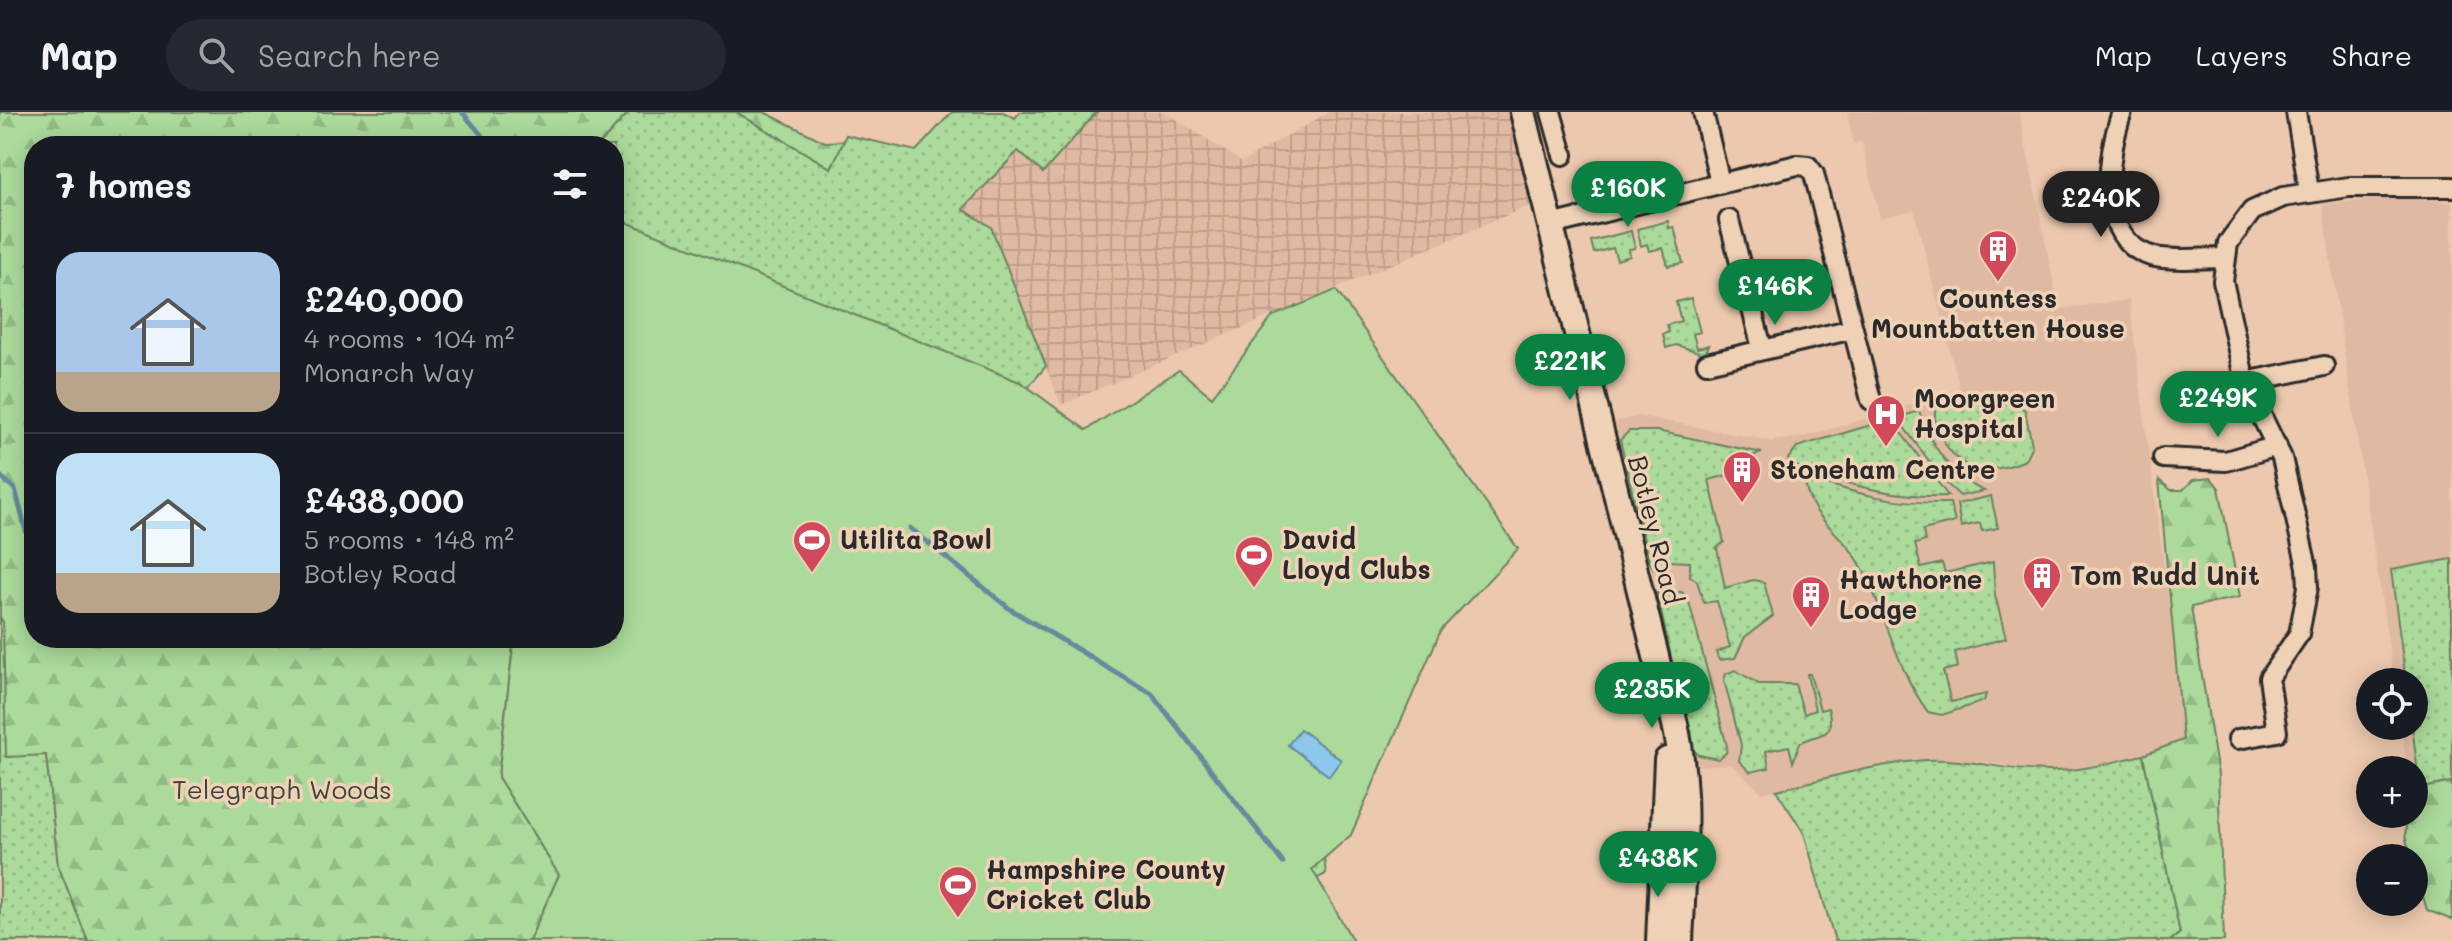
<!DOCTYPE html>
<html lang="en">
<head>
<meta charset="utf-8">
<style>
  body { margin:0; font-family:Mali,sans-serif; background:#242831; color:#f1f3f6; height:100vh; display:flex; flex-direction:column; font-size:30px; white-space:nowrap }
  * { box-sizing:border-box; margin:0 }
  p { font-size:26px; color:#9ea1a6 }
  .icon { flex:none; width:44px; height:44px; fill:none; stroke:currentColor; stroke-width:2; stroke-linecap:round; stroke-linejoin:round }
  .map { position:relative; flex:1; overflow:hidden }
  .side { position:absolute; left:24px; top:24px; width:600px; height:512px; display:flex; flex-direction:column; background:#171b24; border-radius:32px; box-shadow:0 4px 20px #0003 }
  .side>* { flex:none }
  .tools { position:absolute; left:2356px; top:556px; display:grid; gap:16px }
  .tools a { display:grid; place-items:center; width:72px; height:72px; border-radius:50%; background:#171b24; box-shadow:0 4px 20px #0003; font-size:40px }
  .price { position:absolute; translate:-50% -68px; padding:0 18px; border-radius:28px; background:#0b8043; color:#fff; font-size:26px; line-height:52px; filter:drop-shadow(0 2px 4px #0008) }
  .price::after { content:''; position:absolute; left:50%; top:48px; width:24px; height:18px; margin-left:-12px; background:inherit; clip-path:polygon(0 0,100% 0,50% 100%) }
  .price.current { background:#222; color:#fff }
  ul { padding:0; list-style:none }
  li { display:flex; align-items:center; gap:24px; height:200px; padding:0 32px }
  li+li { border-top:2px solid #363941 }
  li span { display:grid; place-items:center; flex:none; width:224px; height:160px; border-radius:24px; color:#555 }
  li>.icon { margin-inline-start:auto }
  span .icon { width:96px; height:96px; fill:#fffc; stroke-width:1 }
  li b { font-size:34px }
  h2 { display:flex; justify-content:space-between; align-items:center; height:96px; padding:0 32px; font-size:34px }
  header { display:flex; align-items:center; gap:48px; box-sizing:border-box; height:112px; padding:0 40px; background:#171b24; border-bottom:2px solid #363941 }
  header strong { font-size:38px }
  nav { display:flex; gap:44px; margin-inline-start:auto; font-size:28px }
  .search { width:560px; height:72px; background:#242831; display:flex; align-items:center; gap:20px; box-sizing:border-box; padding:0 28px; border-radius:44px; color:#9ea1a6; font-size:30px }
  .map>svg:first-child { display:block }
  .built { fill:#e0b9a2 }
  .industrial { fill:url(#industrial-grid) }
  .grass { fill:url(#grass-dots); stroke:#6b8262; stroke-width:2 }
  .forest { fill:url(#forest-firs); stroke:#6b8262; stroke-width:2 }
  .garden { fill:#abda9a; stroke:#6b8262; stroke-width:2 }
  .water { fill:#8dc7ec; stroke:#66899f; stroke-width:2 }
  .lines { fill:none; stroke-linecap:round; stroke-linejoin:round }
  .stream { stroke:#66899f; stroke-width:5 }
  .minor-casing { stroke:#2b2b2b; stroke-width:24 }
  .secondary-casing { stroke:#2b2b2b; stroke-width:30 }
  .minor { stroke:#efd2b6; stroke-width:18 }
  .secondary { stroke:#efd2b6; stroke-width:24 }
  .labels { text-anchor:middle; stroke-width:7; stroke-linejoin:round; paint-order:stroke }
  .poi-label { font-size:26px; font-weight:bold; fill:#2b2b2b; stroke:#efd2b6; text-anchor:start }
  .street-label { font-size:26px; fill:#2b2b2b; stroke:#efd2b6 }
  .park-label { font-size:26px; fill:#3e453c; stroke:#efd2b6 }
</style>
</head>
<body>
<header>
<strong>Map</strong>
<div class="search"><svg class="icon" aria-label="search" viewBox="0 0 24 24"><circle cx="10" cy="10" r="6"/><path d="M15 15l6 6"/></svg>Search here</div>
<nav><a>Map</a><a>Layers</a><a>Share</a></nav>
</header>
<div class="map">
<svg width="2452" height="829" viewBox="0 0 2452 829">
  <defs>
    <pattern id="industrial-grid" width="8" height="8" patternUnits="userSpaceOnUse" patternTransform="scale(2)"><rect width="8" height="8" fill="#e0b9a2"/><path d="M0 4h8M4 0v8" fill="none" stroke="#c09f8c"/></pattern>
    <pattern id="grass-dots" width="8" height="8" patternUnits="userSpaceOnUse" patternTransform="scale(2)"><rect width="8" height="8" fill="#abda9a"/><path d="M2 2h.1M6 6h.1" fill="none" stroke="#93bb85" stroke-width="1.8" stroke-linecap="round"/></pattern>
    <pattern id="forest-firs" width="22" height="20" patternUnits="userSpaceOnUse" patternTransform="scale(2)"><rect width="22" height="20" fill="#abda9a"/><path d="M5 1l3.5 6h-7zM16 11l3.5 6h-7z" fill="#93bb85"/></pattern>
  </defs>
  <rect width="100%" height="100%" fill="#ecc8ae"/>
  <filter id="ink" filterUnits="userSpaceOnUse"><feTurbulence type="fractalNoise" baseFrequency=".0125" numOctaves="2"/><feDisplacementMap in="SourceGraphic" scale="16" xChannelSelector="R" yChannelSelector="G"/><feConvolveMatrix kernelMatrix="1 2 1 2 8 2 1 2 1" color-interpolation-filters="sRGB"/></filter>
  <g filter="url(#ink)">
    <g class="built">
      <polygon points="1847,0 2019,0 2059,197 2129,188 2187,630 2087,656 2046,660 1978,649 1927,648 1884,653 1762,681 1731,652 1696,654 1658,482 1615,310 1639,304 1771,329 1804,325 1960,278 1914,98 1880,106 1862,30 1853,32"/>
      <polygon points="2403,85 2452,90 2452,670 2414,678 2414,658 2407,658 2401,614 2414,614 2414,570 2394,570 2322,92"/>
    </g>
    <polygon class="industrial" points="1097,0 1165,0 1242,50 1329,0 1509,0 1531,93 1061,293 991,115 963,97 1019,39 1043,60"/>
    <g class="grass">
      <polygon points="629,0 736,0 831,56 846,23 916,39 952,0 1003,0 1015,6 1020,0 1097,0 1043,61 1018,39 963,97 991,115 1046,254 1026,278 1324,746 1326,762 1294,778 671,522 547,549 514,526 614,526 614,34 598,34"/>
      <polygon points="1668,109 1669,116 1674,115 1683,151 1668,154 1663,136 1649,139 1647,132 1641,134 1637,117"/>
      <polygon points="1631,119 1635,136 1629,137 1630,144 1617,148 1613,136 1594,141 1591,129"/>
      <polygon points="1691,186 1700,220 1693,222 1697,236 1709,233 1705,242 1676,233 1666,236 1663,222 1669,220 1667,213 1681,209 1676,190"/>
      <path d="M1985,280L2004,284L2025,298L2032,333L2025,348C2013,354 1993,358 1981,358C1957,357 1929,317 1936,295Z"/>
      <path d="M1919,299C1930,332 1951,365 1984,379L1960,384L1945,370L1897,306Z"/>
      <path d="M1891,307L1948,384C1892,386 1843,372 1790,352L1788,347L1797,335Z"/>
      <path d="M1629,319H1657L1762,341L1729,351L1732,362L1709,368L1724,430L1717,436L1725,476L1753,468L1764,470L1773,504L1745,525L1735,546L1719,548L1716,540L1730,535L1717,489L1704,491L1697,469L1690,464V450L1669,449V460C1659,461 1653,459 1649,449L1620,328Z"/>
      <path d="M1804,364C1853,382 1897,392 1950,391L1955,410L1923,418L1925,429L1915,432L1921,456L1942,451L1945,461L1993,450L1995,483L2006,526L1955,540L1958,555L1943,559L1951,590L1986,582L1984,589L1942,603L1928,600C1895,556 1886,498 1859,450C1839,416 1809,409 1804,364Z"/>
      <polygon points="1991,384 1998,416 1982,419 1980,411 1961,415 1957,392"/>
      <polygon points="2452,447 2452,670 2420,677 2412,614 2414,570 2406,570 2391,458"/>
      <polygon points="1682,480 1689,490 1727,634 1726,641 1718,647 1699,643 1691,636 1657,481"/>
      <polygon points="0,505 3,510 7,645 46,642 58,753 88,829 0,829"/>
      <path d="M1735,558L1759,572H1795L1804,602L1815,598L1807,562H1810L1820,598L1828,596C1836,628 1821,619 1800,631L1793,650L1789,634L1766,639L1769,656L1750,660L1739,649L1741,633L1724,568L1726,562Z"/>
      <path d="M2143,643L2180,821L2170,829H1835L1804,721L1776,678C1825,667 1875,652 1926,648C1967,646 2006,659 2047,659C2080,660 2112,650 2143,643Z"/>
    </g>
    <g class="forest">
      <polygon points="0,0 629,0 598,34 34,34 34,526 514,526 498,665 559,763 529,829 88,829 58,753 46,643 6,645 3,510 0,505"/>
      <polygon points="736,0 764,0 825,30 844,29 831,56"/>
      <polygon points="2211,366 2219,376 2240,485 2191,495 2218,663 2224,829 2170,829 2180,821 2143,643 2183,628 2159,368 2171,378 2183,378 2193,368"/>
      <polygon points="2452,670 2452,808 2427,798 2405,724 2407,702 2414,702 2414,678"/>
    </g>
    <polygon class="garden" points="614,105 1022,271 1086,318 1179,258 1212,285 1273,204 1336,178 1518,437 1441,518 1351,723 1312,757 1353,829 529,829 559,763 498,665 514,526 614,526"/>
    <polygon class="water" points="1300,617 1341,648 1329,664 1288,633"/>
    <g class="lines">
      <g class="stream">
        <polyline points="462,0 491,34"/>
        <polyline points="0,364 15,377 34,449"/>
        <polyline points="910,416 1010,497 1152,582 1283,751"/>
      </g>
      <g class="minor-casing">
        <g id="minor">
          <polyline points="1551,0 1563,43"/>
          <polyline points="1703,0 1720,71"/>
          <path d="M2122,0C2107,43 2094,131 2155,145C2176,149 2202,146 2223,146"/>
          <polyline points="2296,0 2309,79"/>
          <polyline points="1729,108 1762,236"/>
          <polyline points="1551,113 1797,53 1808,54 1814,62 1871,288"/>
          <polyline points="1707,251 1853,217"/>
          <polyline points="2245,270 2324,254"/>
          <polyline points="2163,346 2226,349 2277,334"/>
          <polyline points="2238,627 2277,620 2269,566 2299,522 2308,475 2307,455 2282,346 2245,270 2223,169 2228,131 2252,99 2283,85 2349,75 2452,75"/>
        </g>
      </g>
      <g class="secondary-casing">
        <g id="secondary">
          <path d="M1523,0L1662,569C1694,650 1684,744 1680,829"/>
          <polyline points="1659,829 1667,648"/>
        </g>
      </g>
      <use href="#minor" class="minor"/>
      <use href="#secondary" class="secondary"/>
    </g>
  </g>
  <defs>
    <g id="building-pin" transform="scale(2)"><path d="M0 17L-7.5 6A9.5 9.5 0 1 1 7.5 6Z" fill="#d1495b" stroke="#efd2b6"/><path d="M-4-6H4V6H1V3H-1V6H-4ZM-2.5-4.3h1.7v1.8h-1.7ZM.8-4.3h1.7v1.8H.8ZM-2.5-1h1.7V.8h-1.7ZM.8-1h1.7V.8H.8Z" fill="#fff"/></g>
    <g id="hospital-pin" transform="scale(2)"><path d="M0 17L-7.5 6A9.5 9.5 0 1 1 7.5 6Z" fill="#d1495b" stroke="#efd2b6"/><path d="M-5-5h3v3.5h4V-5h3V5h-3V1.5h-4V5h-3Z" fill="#fff"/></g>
    <g id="stadium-pin" transform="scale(2)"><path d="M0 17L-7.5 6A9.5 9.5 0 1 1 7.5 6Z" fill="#d1495b" stroke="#efd2b6"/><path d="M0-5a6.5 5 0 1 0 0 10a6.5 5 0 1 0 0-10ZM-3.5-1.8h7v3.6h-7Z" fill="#fff"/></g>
  </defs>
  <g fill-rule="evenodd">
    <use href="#building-pin" x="1998" y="137"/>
    <use href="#hospital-pin" x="1886" y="302"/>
    <use href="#building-pin" x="1742" y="358"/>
    <use href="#stadium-pin" x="812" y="428"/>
    <use href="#stadium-pin" x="1254" y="443"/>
    <use href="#building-pin" x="2042" y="464"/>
    <use href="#building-pin" x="1811" y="483"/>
    <use href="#stadium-pin" x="958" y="773"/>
  </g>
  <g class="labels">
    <g class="poi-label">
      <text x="1998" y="196" text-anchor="middle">Countess<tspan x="1998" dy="30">Mountbatten House</tspan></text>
      <text x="1914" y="296">Moorgreen<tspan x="1914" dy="30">Hospital</tspan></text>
      <text x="1770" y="367">Stoneham Centre</text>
      <text x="840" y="437">Utilita Bowl</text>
      <text x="1282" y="437">David<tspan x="1282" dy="30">Lloyd Clubs</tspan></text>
      <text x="2070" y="473">Tom Rudd Unit</text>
      <text x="1839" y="477">Hawthorne<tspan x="1839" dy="30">Lodge</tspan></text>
      <text x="986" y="767">Hampshire County<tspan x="986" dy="30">Cricket Club</tspan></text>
    </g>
    <g class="street-label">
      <text transform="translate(1655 418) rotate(76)" y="9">Botley Road</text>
    </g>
    <g class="park-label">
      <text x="282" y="687">Telegraph Woods</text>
    </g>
  </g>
</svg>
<div class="tools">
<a><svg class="icon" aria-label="locate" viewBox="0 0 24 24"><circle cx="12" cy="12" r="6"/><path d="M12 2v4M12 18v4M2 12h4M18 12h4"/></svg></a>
<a>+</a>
<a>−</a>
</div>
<b class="price" style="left:1628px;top:117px">£160K</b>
<b class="price current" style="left:2101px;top:127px">£240K</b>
<b class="price" style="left:1775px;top:215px">£146K</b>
<b class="price" style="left:1570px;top:290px">£221K</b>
<b class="price" style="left:2218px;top:327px">£249K</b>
<b class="price" style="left:1652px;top:618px">£235K</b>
<b class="price" style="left:1658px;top:787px">£438K</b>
<section class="side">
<h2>7 homes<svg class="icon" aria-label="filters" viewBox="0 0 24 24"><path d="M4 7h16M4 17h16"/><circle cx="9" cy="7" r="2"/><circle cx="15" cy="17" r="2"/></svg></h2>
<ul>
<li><span style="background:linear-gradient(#a9c7e8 75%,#b9a48a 0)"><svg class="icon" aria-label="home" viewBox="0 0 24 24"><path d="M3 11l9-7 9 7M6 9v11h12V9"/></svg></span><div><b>£240,000</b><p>4 rooms · 104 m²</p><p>Monarch Way</p></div></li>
<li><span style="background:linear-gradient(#bfe0f5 75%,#b9a48a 0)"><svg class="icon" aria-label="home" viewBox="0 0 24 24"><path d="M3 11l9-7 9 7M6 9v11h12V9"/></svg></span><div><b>£438,000</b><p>5 rooms · 148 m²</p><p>Botley Road</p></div></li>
</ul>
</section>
</div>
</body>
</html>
